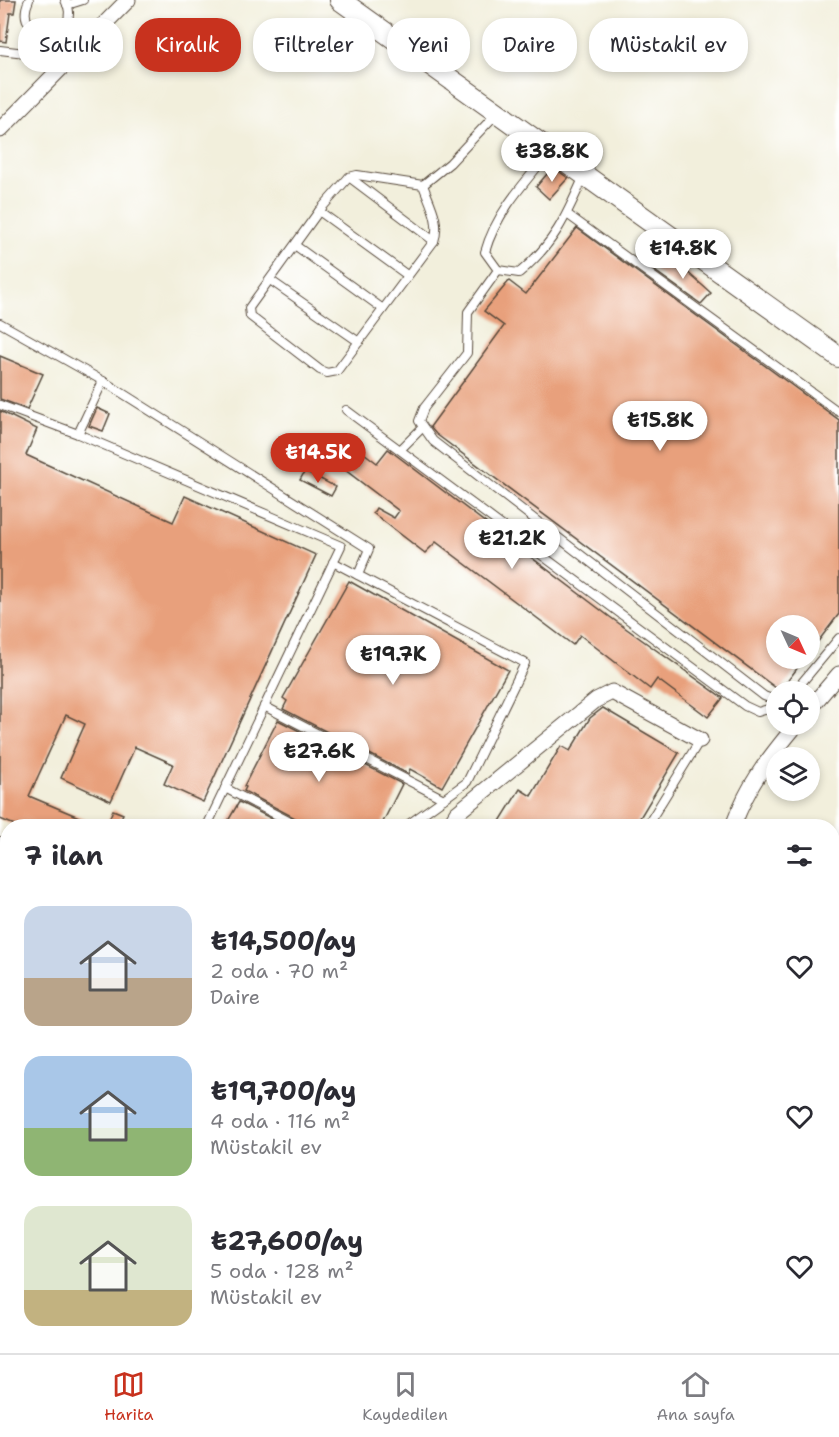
<!DOCTYPE html>
<html lang="tr">
<head>
<meta charset="utf-8">
<style>
  body { margin:0; font-family:"Shantell Sans",sans-serif; background:#f2f2f3; color:#2b2b33; height:100vh; display:flex; flex-direction:column; font-size:22px; white-space:nowrap }
  * { box-sizing:border-box; margin:0 }
  p { font-size:20px; color:#7c7c81 }
  .icon { flex:none; width:33px; height:33px; fill:none; stroke:currentColor; stroke-width:2; stroke-linecap:round; stroke-linejoin:round }
  .map { position:relative; flex:1; overflow:hidden }
  .sheet { position:absolute; left:0px; top:819px; width:840px; height:534px; display:flex; flex-direction:column; background:#fff; border-radius:24px 24px 0 0; box-shadow:0 3px 9px #0003 }
  .sheet>* { flex:none }
  .top-card { position:absolute; left:18px; top:18px; width:804px; height:54px; display:flex; gap:12px }
  .needle { width:39px; rotate:134deg }
  .fabs { position:absolute; left:766px; top:615px; display:grid; gap:12px }
  .fabs a { display:grid; place-items:center; width:54px; height:54px; border-radius:50%; background:#fff; box-shadow:0 3px 9px #0003; font-size:30px }
  .price { position:absolute; translate:-50% -51px; padding:0 14px; border-radius:21px; background:#fff; color:#222; font-size:20px; line-height:39px; filter:drop-shadow(0 2px 3px #0008) }
  .price::after { content:''; position:absolute; left:50%; top:36px; width:18px; height:14px; margin-left:-9px; background:inherit; clip-path:polygon(0 0,100% 0,50% 100%) }
  .price.active { background:#c8321e; color:#fff }
  ul { padding:0; list-style:none }
  li { display:flex; align-items:center; gap:18px; height:150px; padding:0 24px }
  li span { display:grid; place-items:center; flex:none; width:168px; height:120px; border-radius:18px; color:#555 }
  li>.icon { margin-inline-start:auto }
  span .icon { width:72px; height:72px; fill:#fffc; stroke-width:1 }
  li b { font-size:26px }
  h2 { display:flex; justify-content:space-between; align-items:center; height:72px; padding:0 24px; font-size:26px }
  .chip { padding:0 21px; border-radius:24px; background:#fff; box-shadow:0 3px 9px #0003; font-size:21px; line-height:54px }
  .chip.active { background:#c8321e; color:#fff }
  .tab-bar { display:flex; justify-content:space-around; align-items:center; height:84px; border-top:2px solid #e1e1e2; background:#fff; font-size:16px; color:#7c7c81 }
  .tab-bar a { display:grid; justify-items:center; gap:3px }
  .tab-bar .active { color:#c8321e }
  .map>svg:first-child { display:block }
  .building { fill:#e8a07c }
  .lines { fill:none; stroke-linecap:round; stroke-linejoin:round }
  .service-casing { stroke:#56483a; stroke-width:10 }
  .minor-casing { stroke:#56483a; stroke-width:17 }
  .tertiary-casing { stroke:#56483a; stroke-width:22 }
  .trunk-casing { stroke:#56483a; stroke-width:28 }
  .service { stroke:#fff; stroke-width:8 }
  .minor { stroke:#fff; stroke-width:15 }
  .tertiary { stroke:#fff; stroke-width:20 }
  .trunk { stroke:#fff; stroke-width:26 }
</style>
</head>
<body>
<div class="map">
<svg width="839" height="1353" viewBox="0 0 839 1353">
  <rect width="100%" height="100%" fill="#fff"/>
  <filter id="ink" filterUnits="userSpaceOnUse"><feTurbulence type="fractalNoise" baseFrequency=".0167" numOctaves="2"/><feDisplacementMap in="SourceGraphic" scale="12" xChannelSelector="R" yChannelSelector="G"/><feConvolveMatrix kernelMatrix="1 2 1 2 8 2 1 2 1" color-interpolation-filters="sRGB"/></filter>
  <filter id="wash" filterUnits="userSpaceOnUse"><feTurbulence type="fractalNoise" baseFrequency=".008" numOctaves="4" result="noise"/><feDisplacementMap in="SourceGraphic" scale="24" xChannelSelector="R" yChannelSelector="G"/><feGaussianBlur stdDeviation="1.35" result="paint"/><feColorMatrix in="noise" values="0 0 0 0 0 0 0 0 0 0 0 0 0 0 0 0 0 1.4 0 .05"/><feComposite in="paint" operator="in"/></filter>
  <g filter="url(#wash)">
    <rect width="100%" height="100%" fill="#f2efdc"/>
    <g id="blocks">
      <g class="building">
        <polygon points="0,0 16,0 14,13 10,13 6,42 0,41"/>
        <polygon points="553,167 568,178 549,199 536,187"/>
        <polygon points="577,228 839,420 839,614 810,652 810,626 777,626 777,658 805,658 780,691 436,434 430,427 504,326 484,311 509,281 526,294"/>
        <polygon points="668,255 711,293 701,304 655,271"/>
        <polygon points="0,356 43,374 27,409 0,399"/>
        <polygon points="97,408 110,414 103,431 89,426"/>
        <polygon points="0,411 37,429 26,455 173,522 185,496 316,555 203,802 164,784 173,764 135,747 111,801 61,778 85,724 66,715 29,796 100,826 17,826 0,819"/>
        <polygon points="347,440 377,463 388,449 610,617 723,698 708,717 657,679 650,689 580,635 573,645 436,542 425,553 373,513 376,508 394,518 399,511 332,460"/>
        <polygon points="305,471 336,487 331,496 300,480"/>
        <polygon points="349,581 508,670 442,787 410,769 408,774 283,709 287,701 283,698"/>
        <polygon points="603,708 679,753 635,826 497,826 520,789 531,796 561,746 570,751 590,718"/>
        <polygon points="278,720 402,784 381,826 304,826 301,821 244,791 246,787 244,786"/>
        <polygon points="239,802 286,826 225,826"/>
        <polygon points="113,810 123,814 117,826 106,826"/>
      </g>
    </g>
  </g>
  <g filter="url(#ink)">
    <use href="#blocks" fill-opacity="0" stroke="#56483a" stroke-width="1.5"/>
    <g class="lines">
      <g class="service-casing">
        <g id="service">
          <path d="M29,0C9,44 87,40 65,0"/>
          <polyline points="67,5 83,0"/>
          <polyline points="0,50 25,53 38,31"/>
          <path d="M550,152C524,183 496,213 485,252L498,270L468,312L467,353L424,408L419,421L433,441L764,696L777,701"/>
          <polyline points="349,177 434,241"/>
          <path d="M423,185C430,204 441,222 434,241L337,371L327,373L320,370L250,316L249,308L319,211L349,177L357,175L423,185L450,163L496,114"/>
          <polyline points="319,211 407,275"/>
          <polyline points="567,214 839,412"/>
          <polyline points="296,246 383,309"/>
          <path d="M498,270L519,273C554,244 566,217 584,176"/>
          <polyline points="270,280 359,342"/>
          <polyline points="0,323 103,381 78,434"/>
          <polyline points="103,381 369,549 358,575"/>
          <polyline points="0,405 78,434 341,546 207,826"/>
          <polyline points="346,410 745,706 758,712 768,709 776,701"/>
          <polyline points="402,448 422,428"/>
          <polyline points="333,562 525,663 467,782 406,826"/>
          <polyline points="794,692 839,638"/>
          <polyline points="264,706 444,799"/>
          <polyline points="225,788 298,826"/>
          <polyline points="647,826 700,740"/>
          <polyline points="0,841 8,844"/>
          <polyline points="0,1228 8,1228"/>
        </g>
      </g>
      <g class="minor-casing">
        <g id="minor">
          <polyline points="0,130 128,0"/>
          <polyline points="810,708 839,674"/>
          <polyline points="449,826 457,813 596,700 612,692 700,740"/>
          <path d="M733,826C749,783 767,760 797,724"/>
          <polyline points="0,868 8,872"/>
          <polyline points="832,1253 839,1253"/>
          <polyline points="0,1256 8,1256"/>
        </g>
      </g>
      <g class="tertiary-casing">
        <polyline id="tertiary" points="340,0 839,357"/>
      </g>
      <g class="trunk-casing">
        <g id="trunk">
          <polyline points="0,1290 8,1290"/>
          <polyline points="832,1291 839,1291"/>
          <polyline points="0,1325 8,1325"/>
          <polyline points="832,1328 839,1328"/>
        </g>
      </g>
      <use href="#service" class="service"/>
      <use href="#minor" class="minor"/>
      <use href="#tertiary" class="tertiary"/>
      <use href="#trunk" class="trunk"/>
    </g>
  </g>
</svg>
<div class="fabs">
<a><svg class="needle" viewBox="-14 -14 28 28"><path d="M0-13l5 13h-10z" fill="#e53935"/><path d="M0 13l5-13h-10z" fill="#7c7c81"/></svg></a>
<a><svg class="icon" aria-label="locate" viewBox="0 0 24 24"><circle cx="12" cy="12" r="6"/><path d="M12 2v4M12 18v4M2 12h4M18 12h4"/></svg></a>
<a><svg class="icon" aria-label="layers" viewBox="0 0 24 24"><path d="M12 4l9 5-9 5-9-5zM3 14l9 5 9-5"/></svg></a>
</div>
<b class="price" style="left:552px;top:183px">₺38.8K</b>
<b class="price" style="left:683px;top:280px">₺14.8K</b>
<b class="price" style="left:660px;top:452px">₺15.8K</b>
<b class="price active" style="left:318px;top:484px">₺14.5K</b>
<b class="price" style="left:512px;top:570px">₺21.2K</b>
<b class="price" style="left:393px;top:686px">₺19.7K</b>
<b class="price" style="left:319px;top:783px">₺27.6K</b>
<div class="top-card">
<a class="chip">Satılık</a>
<a class="chip active">Kiralık</a>
<a class="chip">Filtreler</a>
<a class="chip">Yeni</a>
<a class="chip">Daire</a>
<a class="chip">Müstakil ev</a>
</div>
<section class="sheet">
<h2>7 ilan<svg class="icon" aria-label="filters" viewBox="0 0 24 24"><path d="M4 7h16M4 17h16"/><circle cx="9" cy="7" r="2"/><circle cx="15" cy="17" r="2"/></svg></h2>
<ul>
<li><span style="background:linear-gradient(#c9d6e8 60%,#b9a48a 0)"><svg class="icon" aria-label="home" viewBox="0 0 24 24"><path d="M3 11l9-7 9 7M6 9v11h12V9"/></svg></span><div><b>₺14,500/ay</b><p>2 oda · 70 m²</p><p>Daire</p></div><svg class="icon" aria-label="heart" viewBox="0 0 24 24"><path d="M12 20l-8-8c-3-5 5-10 8-4 3-6 11-1 8 4z"/></svg></li>
<li><span style="background:linear-gradient(#a9c7e8 60%,#8fb573 0)"><svg class="icon" aria-label="home" viewBox="0 0 24 24"><path d="M3 11l9-7 9 7M6 9v11h12V9"/></svg></span><div><b>₺19,700/ay</b><p>4 oda · 116 m²</p><p>Müstakil ev</p></div><svg class="icon" aria-label="heart" viewBox="0 0 24 24"><path d="M12 20l-8-8c-3-5 5-10 8-4 3-6 11-1 8 4z"/></svg></li>
<li><span style="background:linear-gradient(#dfe7d0 70%,#c2b280 0)"><svg class="icon" aria-label="home" viewBox="0 0 24 24"><path d="M3 11l9-7 9 7M6 9v11h12V9"/></svg></span><div><b>₺27,600/ay</b><p>5 oda · 128 m²</p><p>Müstakil ev</p></div><svg class="icon" aria-label="heart" viewBox="0 0 24 24"><path d="M12 20l-8-8c-3-5 5-10 8-4 3-6 11-1 8 4z"/></svg></li>
</ul>
</section>
</div>
<nav class="tab-bar">
<a class="active"><svg class="icon" aria-label="map" viewBox="0 0 24 24"><path d="M3 6l6-2 6 2 6-2v14l-6 2-6-2-6 2zM9 4v14M15 6v14"/></svg>Harita</a>
<a><svg class="icon" aria-label="saved" viewBox="0 0 24 24"><path d="M7 4h10v16l-5-4-5 4z"/></svg>Kaydedilen</a>
<a><svg class="icon" aria-label="home" viewBox="0 0 24 24"><path d="M3 11l9-7 9 7M6 9v11h12V9"/></svg>Ana sayfa</a>
</nav>
</body>
</html>
